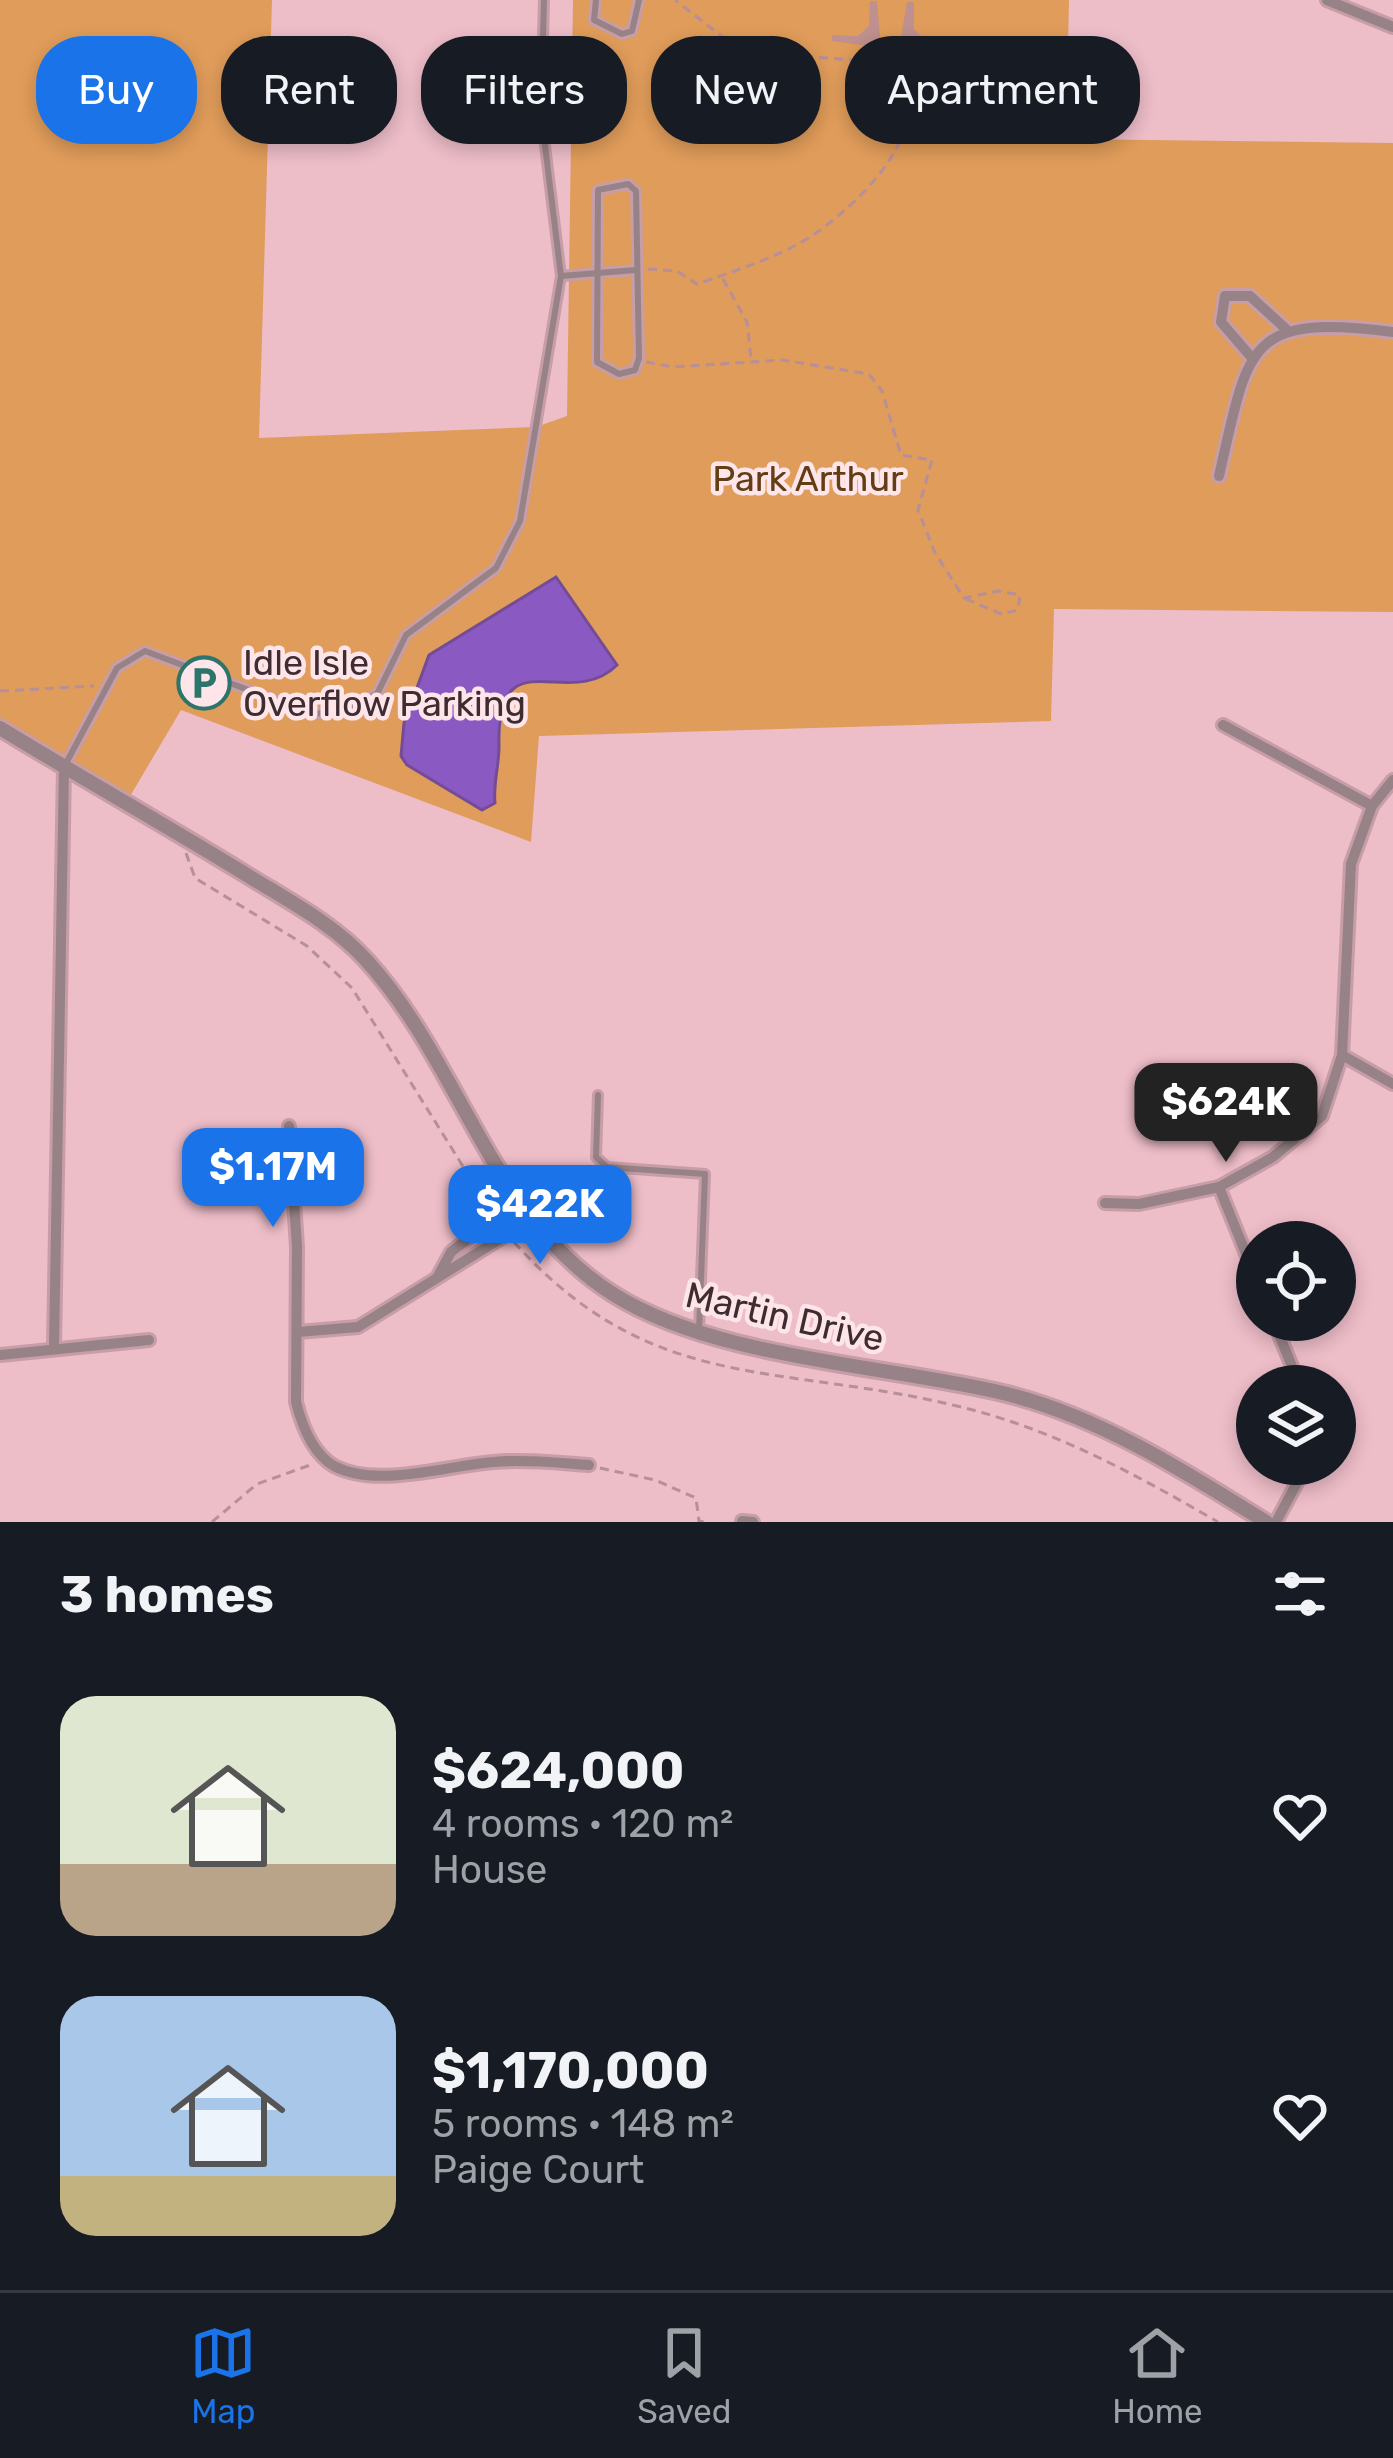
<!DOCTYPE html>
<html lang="en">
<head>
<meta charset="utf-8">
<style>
  body { margin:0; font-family:Rubik,sans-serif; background:#20242c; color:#f1f3f6; height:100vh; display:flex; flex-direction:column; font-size:45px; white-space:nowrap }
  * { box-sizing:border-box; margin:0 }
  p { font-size:39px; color:#9ea1a6 }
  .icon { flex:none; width:66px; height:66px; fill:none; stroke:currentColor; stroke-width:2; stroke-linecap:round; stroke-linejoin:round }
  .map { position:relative; height:1522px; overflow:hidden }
  .side { display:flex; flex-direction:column; background:#171b24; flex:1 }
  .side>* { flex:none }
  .top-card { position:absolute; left:36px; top:36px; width:1323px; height:108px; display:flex; gap:24px }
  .fabs { position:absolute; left:1236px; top:1221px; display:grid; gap:24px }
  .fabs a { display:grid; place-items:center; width:120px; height:120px; border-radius:50%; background:#171b24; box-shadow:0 6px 18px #0003; font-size:60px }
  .price { position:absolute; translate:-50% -102px; padding:0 27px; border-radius:24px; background:#1a73e8; color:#fff; font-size:39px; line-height:78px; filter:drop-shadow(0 3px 6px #0008) }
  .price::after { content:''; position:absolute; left:50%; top:72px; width:36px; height:27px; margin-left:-18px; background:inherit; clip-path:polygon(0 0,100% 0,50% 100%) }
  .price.active { background:#222; color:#fff }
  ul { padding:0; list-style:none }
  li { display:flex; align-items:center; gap:36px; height:300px; padding:0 60px }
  li span { display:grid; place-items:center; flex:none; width:336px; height:240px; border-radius:36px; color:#555 }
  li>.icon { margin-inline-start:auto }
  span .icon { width:144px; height:144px; fill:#fffc; stroke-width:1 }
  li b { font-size:51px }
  h2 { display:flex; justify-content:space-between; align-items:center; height:144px; padding:0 60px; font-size:51px }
  .pill { padding:0 42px; border-radius:48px; background:#171b24; box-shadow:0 6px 18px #0003; font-size:42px; line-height:108px }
  .pill.active { background:#1a73e8; color:#fff }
  .menu { display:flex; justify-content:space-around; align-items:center; height:168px; border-top:3px solid #363941; background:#171b24; font-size:33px; color:#9ea1a6 }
  .menu a { display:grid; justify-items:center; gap:6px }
  .menu .active { color:#1a73e8 }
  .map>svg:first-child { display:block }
  .green { fill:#e09c5a }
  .water { fill:#8a59c2; stroke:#744c96; stroke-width:3 }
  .building { fill:#bf908d }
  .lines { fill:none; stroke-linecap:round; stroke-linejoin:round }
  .service-casing { stroke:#c79da7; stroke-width:12 }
  .minor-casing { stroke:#c79da7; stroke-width:16 }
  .tertiary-casing { stroke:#c79da7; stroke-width:20 }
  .path { stroke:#b68f98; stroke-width:3; stroke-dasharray:9 6; stroke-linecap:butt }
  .service { stroke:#978387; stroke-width:6 }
  .minor { stroke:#978387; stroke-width:10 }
  .tertiary { stroke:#978387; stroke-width:14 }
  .labels { text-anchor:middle; stroke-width:9; stroke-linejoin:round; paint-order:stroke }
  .park-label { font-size:36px; fill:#633d14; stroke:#fee5ea }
  .poi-label { font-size:36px; fill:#3f2c31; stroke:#fee5ea; text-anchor:start }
  .street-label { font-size:36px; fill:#3f2c31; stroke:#fee5ea }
</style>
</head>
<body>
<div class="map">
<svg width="1393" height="1522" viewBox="0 0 1393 1522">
  <rect width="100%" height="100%" fill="#edbdc8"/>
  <polygon class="green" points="0,0 272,0 259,438 536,427 567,416 573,0 1069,0 1066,139 1393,143 1393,612 1054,609 1051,721 539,736 531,842 181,710 126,803 0,727"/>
  <path class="water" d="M556,577L617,665C569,713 496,634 499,746C499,766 493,784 495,803L482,810L407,765L401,756L404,723L429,655Z"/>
  <g class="building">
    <polygon points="870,1 877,1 880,37 868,46 832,41 832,35 858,36 869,26"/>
    <polygon points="907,2 914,2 914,29 924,39 950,40 950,46 913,50 901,37"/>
  </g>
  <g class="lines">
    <g class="service-casing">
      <g id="service">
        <polyline points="596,0 594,20 622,34 632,31 639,0"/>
        <polygon points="628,184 636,191 639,358 635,370 619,374 597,362 598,190"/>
        <polyline points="561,276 636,270"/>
        <polyline points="64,767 117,668 145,651 312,714 344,711 377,694 406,635 496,568 520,521 561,276 541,113 544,0"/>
        <polyline points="598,1095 596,1157 607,1167 705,1174 699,1331"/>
      </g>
    </g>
    <g class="minor-casing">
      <g id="minor">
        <polyline points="1327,0 1393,27"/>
        <polyline points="1252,358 1221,322 1225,296 1250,296 1286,329"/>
        <path d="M1219,476C1249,345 1246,313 1393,332"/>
        <polyline points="1223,725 1372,806 1351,864 1342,1055"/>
        <polyline points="1372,806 1393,780"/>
        <path d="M289,1126L297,1247L296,1402C302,1426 312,1453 334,1466C377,1489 448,1465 494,1462C525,1459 558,1463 589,1465"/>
        <polyline points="1219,1187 1273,1157 1322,1116 1342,1055 1393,1084"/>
        <polyline points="1105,1203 1139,1204 1219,1187 1257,1281"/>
        <polyline points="438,1276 451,1252 518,1199"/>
        <polyline points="1273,1320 1300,1386"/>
        <polyline points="298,1332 358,1327 532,1219"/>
        <polyline points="54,1347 64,767"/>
        <polyline points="0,1355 149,1340"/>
        <polyline points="742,1521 753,1522"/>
        <polyline points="1276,1522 1307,1464"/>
      </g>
    </g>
    <g class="tertiary-casing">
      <path id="tertiary" d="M0,728C80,777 162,823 242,872C285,899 333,923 367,961C460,1063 492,1218 613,1294C715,1359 888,1365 1007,1394C1102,1418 1184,1471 1266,1522"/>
    </g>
    <g class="path">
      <path d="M648,269L677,271L697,284C734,271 783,256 816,233C864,199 950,117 881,62L760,53L724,38L675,0"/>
      <polyline points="723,279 747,322 751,358"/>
      <polyline points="646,362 673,367 782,360 869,374 882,391 901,455 932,460 918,510 935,553 964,598 998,591 1020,595 1018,610 1001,614 964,598"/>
      <polyline points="0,691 94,686"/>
      <polyline points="186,853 195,878 307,946 352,988 487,1205"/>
      <path d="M514,1242C652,1396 780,1362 961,1407C1055,1430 1135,1474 1218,1522"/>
      <polyline points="600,1468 655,1480 696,1498 699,1521 704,1522"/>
      <polyline points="212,1522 257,1484 313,1464"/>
    </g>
    <use href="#service" class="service"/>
    <use href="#minor" class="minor"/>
    <use href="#tertiary" class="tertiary"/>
  </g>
  <defs>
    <g id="parking-ring" transform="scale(2.7)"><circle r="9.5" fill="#fee5ea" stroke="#2d746a" stroke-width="1.5"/><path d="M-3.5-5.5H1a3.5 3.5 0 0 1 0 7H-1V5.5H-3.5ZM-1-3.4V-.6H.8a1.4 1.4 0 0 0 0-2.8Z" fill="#2d746a"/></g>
  </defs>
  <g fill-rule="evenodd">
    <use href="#parking-ring" x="204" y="683"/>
  </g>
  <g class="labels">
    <g class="park-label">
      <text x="808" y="491">Park Arthur</text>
    </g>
    <g class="poi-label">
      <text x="243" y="675">Idle Isle<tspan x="243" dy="41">Overflow Parking</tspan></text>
    </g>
    <g class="street-label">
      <text transform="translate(785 1316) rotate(13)" y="13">Martin Drive</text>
    </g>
  </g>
</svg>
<div class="fabs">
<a><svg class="icon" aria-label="locate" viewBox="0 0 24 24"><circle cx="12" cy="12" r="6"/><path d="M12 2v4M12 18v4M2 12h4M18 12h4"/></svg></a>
<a><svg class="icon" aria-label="layers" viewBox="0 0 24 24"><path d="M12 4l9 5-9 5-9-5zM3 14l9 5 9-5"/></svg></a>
</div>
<b class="price active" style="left:1226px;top:1165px">$624K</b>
<b class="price" style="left:273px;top:1230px">$1.17M</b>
<b class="price" style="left:540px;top:1267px">$422K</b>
<div class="top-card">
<a class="pill active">Buy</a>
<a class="pill">Rent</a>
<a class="pill">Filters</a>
<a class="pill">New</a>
<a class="pill">Apartment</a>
</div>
</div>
<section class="side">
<h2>3 homes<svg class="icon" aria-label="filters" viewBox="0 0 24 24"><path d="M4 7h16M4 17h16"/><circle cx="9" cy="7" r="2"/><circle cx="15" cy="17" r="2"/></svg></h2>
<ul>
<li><span style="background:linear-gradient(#dfe7d0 70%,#b9a48a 0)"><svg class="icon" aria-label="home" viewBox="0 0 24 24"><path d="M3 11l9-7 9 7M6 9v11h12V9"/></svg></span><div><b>$624,000</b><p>4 rooms · 120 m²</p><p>House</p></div><svg class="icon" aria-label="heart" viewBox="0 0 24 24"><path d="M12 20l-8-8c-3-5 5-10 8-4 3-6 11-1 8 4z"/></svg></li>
<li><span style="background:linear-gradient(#a9c7e8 75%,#c2b280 0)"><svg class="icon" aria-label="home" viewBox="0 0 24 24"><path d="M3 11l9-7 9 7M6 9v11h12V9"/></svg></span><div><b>$1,170,000</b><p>5 rooms · 148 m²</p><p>Paige Court</p></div><svg class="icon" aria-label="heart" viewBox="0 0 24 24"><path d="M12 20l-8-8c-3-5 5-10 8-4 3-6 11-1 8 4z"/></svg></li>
</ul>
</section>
<nav class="menu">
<a class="active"><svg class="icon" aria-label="map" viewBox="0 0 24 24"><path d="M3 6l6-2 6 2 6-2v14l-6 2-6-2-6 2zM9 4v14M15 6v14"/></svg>Map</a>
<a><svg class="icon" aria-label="saved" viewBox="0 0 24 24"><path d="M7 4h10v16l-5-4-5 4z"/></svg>Saved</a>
<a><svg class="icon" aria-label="home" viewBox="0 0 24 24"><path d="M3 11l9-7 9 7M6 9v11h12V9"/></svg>Home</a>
</nav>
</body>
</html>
